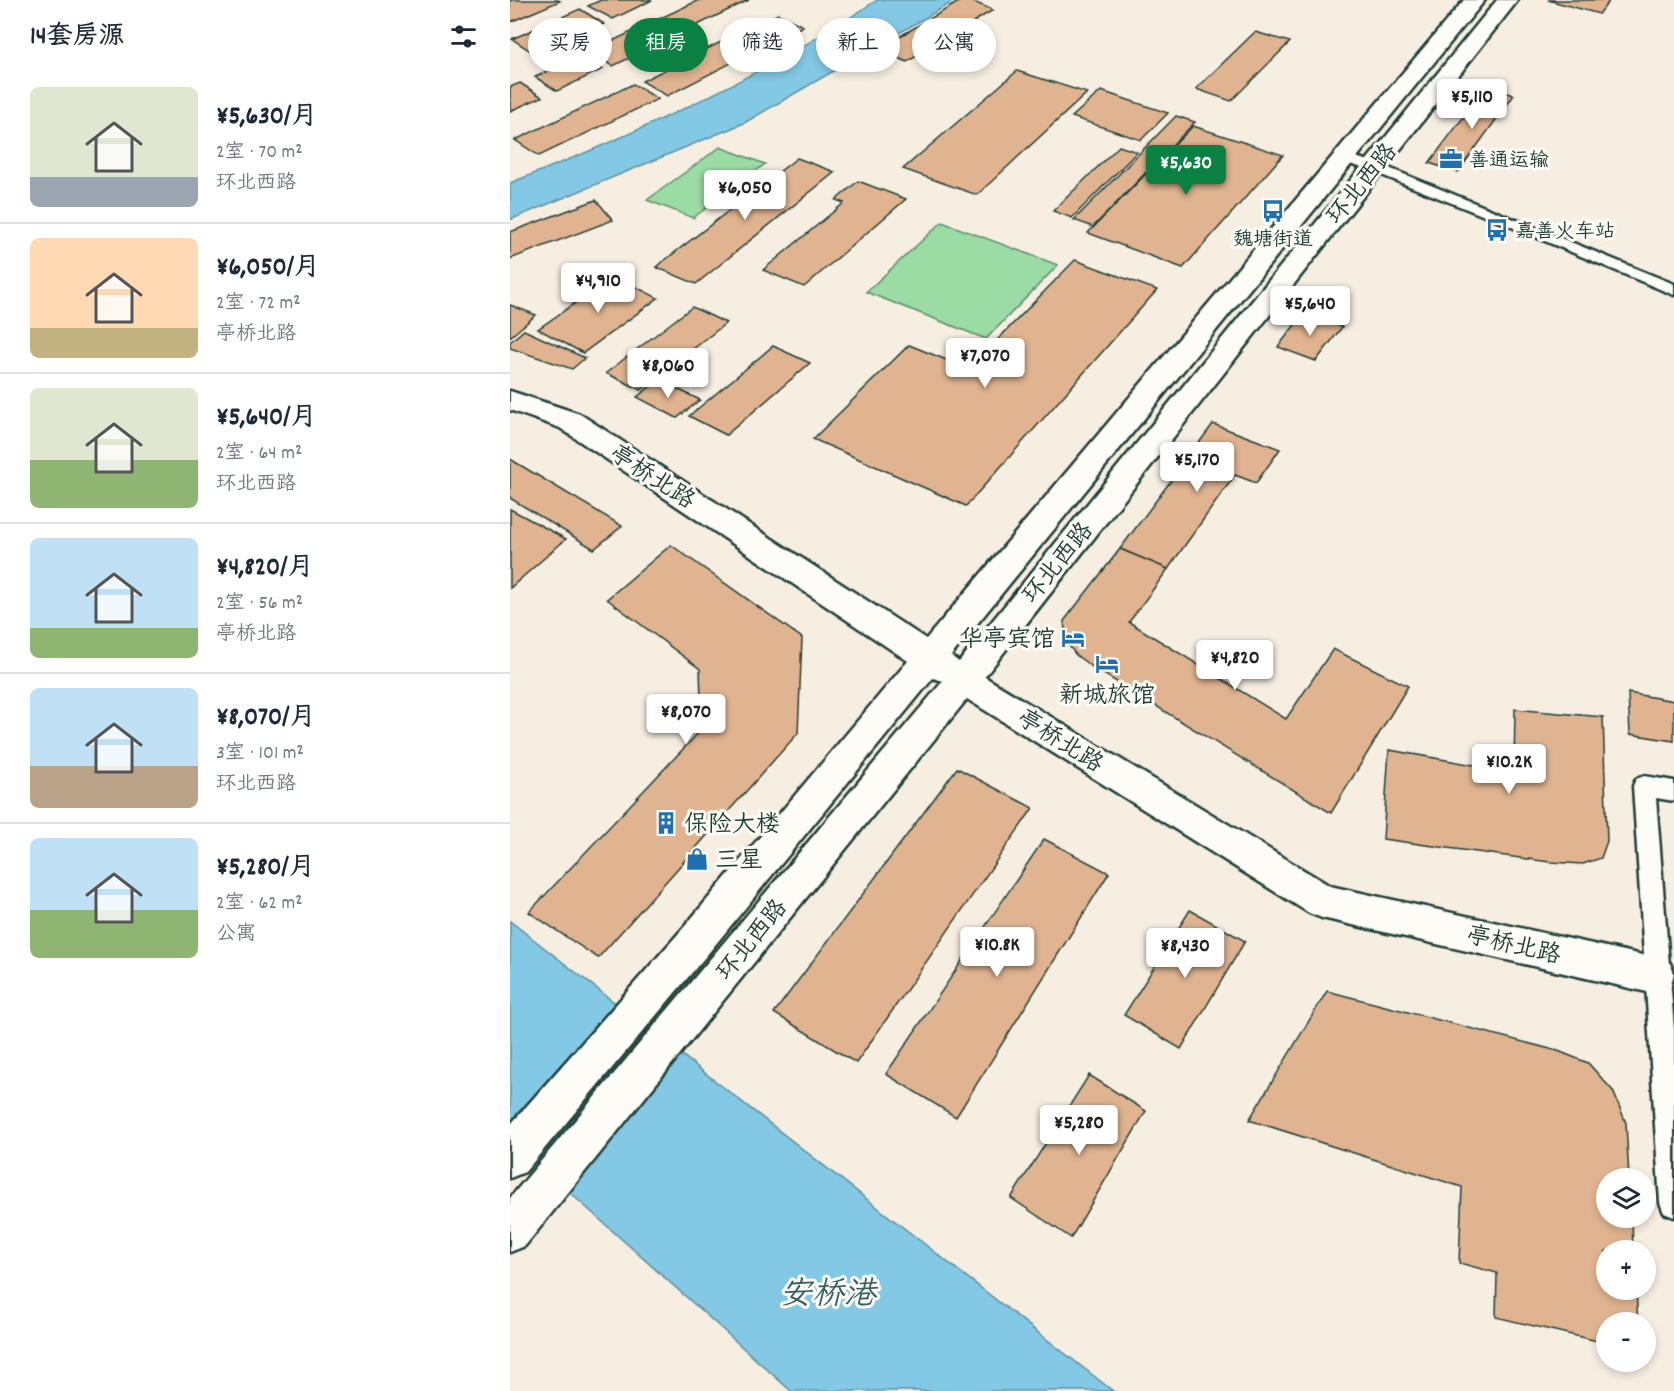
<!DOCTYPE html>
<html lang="zh">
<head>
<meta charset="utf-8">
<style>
  body { margin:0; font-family:Dekko,"LXGW WenKai TC",sans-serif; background:#f2f2f3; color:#1f2937; height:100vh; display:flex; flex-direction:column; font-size:22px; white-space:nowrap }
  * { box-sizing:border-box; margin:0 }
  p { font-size:20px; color:#747a83 }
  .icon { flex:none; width:33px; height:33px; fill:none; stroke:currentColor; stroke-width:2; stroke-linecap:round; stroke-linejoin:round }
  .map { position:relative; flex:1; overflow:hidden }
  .panel { display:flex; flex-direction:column; background:#fff; width:510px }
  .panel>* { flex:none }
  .banner { position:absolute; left:18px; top:18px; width:570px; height:54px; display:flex; gap:12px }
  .fabs { position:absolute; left:1086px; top:1168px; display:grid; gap:12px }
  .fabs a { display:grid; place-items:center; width:60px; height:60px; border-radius:50%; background:#fff; box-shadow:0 3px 9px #0003; font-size:30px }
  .price { position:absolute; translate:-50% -51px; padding:0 14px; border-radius:6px; background:#fff; color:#222; font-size:20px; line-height:39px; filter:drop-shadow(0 2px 3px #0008) }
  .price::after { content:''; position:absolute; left:50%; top:36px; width:18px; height:14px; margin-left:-9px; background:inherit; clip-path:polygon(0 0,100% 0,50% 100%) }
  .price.selected { background:#0b8043; color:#fff }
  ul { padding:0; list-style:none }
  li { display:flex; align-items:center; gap:18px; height:150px; padding:0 30px }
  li+li { border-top:2px solid #e0e1e3 }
  li span { display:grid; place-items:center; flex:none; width:168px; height:120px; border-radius:9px; color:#555 }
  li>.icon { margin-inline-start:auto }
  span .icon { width:72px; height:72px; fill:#fffc; stroke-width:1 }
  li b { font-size:26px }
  h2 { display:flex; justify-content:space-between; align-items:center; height:72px; padding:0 30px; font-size:26px }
  .pill { padding:0 21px; border-radius:27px; background:#fff; box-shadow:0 3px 9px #0003; font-size:21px; line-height:54px }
  .pill.selected { background:#0b8043; color:#fff }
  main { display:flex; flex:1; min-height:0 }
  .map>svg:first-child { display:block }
  .green { fill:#9bdba4; stroke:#5d8c6c; stroke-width:1.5 }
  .water { fill:#83c8e4; stroke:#5b909e; stroke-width:1.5 }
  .building { fill:#e0b490; stroke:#1f3d34; stroke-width:1.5 }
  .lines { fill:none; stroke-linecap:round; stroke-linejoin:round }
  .lane-casing { stroke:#1f3d34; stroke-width:5 }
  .street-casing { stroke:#1f3d34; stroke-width:5 }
  .secondary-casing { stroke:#1f3d34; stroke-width:5 }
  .lane { fill:#fdfcf7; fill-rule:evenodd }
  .street { fill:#fdfcf7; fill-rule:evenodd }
  .secondary { fill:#fdfcf7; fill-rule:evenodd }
  .labels { text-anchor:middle; stroke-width:6; stroke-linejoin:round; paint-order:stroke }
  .far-poi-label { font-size:20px; fill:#1f3d34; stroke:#fdfcf7; text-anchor:start }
  .street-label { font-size:24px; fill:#1f3d34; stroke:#fdfcf7 }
  .poi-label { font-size:24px; fill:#1f3d34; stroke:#fdfcf7; text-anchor:start }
  .near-water-label { font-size:32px; font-style:italic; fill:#386060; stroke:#fdfcf7 }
</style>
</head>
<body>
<main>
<section class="panel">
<h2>14套房源<svg class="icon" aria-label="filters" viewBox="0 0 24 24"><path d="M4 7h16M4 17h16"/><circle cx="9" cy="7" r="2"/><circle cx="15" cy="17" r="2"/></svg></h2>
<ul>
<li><span style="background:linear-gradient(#dfe7d0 75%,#9aa5b1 0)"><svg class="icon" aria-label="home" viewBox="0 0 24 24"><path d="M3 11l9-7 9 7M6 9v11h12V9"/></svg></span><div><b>¥5,630/月</b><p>2室 · 70 m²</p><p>环北西路</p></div></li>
<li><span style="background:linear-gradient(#ffd9b3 75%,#c2b280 0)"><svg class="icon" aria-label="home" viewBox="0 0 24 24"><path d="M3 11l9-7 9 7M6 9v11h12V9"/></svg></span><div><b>¥6,050/月</b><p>2室 · 72 m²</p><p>亭桥北路</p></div></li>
<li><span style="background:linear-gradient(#dfe7d0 60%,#8fb573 0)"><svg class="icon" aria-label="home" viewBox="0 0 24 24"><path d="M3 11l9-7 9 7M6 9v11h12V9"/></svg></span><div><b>¥5,640/月</b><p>2室 · 64 m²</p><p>环北西路</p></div></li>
<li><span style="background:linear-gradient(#bfe0f5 75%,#8fb573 0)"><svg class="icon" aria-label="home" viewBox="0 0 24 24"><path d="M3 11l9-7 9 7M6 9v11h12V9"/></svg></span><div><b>¥4,820/月</b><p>2室 · 56 m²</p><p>亭桥北路</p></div></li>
<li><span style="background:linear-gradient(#bfe0f5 65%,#b9a48a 0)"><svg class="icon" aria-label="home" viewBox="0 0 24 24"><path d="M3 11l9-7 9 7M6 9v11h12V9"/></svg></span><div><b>¥8,070/月</b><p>3室 · 101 m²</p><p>环北西路</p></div></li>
<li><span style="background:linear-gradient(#bfe0f5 60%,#8fb573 0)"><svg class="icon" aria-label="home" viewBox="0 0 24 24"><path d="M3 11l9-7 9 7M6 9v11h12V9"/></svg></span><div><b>¥5,280/月</b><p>2室 · 62 m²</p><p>公寓</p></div></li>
</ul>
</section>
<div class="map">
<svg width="1164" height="1391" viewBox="0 0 1164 1391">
  <rect width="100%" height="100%" fill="#f7eee2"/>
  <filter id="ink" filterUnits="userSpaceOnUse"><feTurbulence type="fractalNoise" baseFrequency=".0167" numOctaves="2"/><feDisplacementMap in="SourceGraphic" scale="12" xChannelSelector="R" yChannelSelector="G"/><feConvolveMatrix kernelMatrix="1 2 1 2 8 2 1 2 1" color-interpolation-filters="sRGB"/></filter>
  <g filter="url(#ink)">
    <g class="green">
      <polygon points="210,147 255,164 183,218 137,200"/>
      <polygon points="432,222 548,265 476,339 356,292"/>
    </g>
    <g class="water">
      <path d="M367,0H446L234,123L0,220V183C128,134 253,76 367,0Z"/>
      <polygon points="0,921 603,1391 281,1391 0,1139"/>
    </g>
    <g class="building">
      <polygon points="0,0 48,0 50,1 0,22"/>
      <polygon points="91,0 142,0 103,19 78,6"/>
      <polygon points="189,0 239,0 103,66 79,52"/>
      <polygon points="452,0 459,0 483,10 397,62 368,49"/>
      <polygon points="1038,0 1100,0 1089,14"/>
      <polygon points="70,9 94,24 25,54 2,39"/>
      <polygon points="268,14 293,26 157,96 132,81"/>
      <polygon points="745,32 780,42 721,101 686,89"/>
      <polygon points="71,56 93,69 47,91 25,77"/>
      <polygon points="507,71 577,93 467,195 393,169"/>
      <polygon points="10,83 32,97 0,111 0,87"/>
      <polygon points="123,84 148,99 29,156 5,140"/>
      <polygon points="976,87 1004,95 948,172 919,163"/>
      <polygon points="591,91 658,113 631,140 562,117"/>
      <polygon points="666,116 685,122 583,227 564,220"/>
      <polygon points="683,126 773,155 673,268 578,233"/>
      <polygon points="609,146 627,152 562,218 543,211"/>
      <polygon points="287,158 325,172 186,284 146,267"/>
      <polygon points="348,181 396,199 294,287 253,270 334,203 326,200"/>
      <polygon points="86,200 103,220 0,259 0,232"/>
      <polygon points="565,260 647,290 456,506 303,439 399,345 459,369"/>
      <polygon points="104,276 148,298 73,353 28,329"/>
      <polygon points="0,305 26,315 0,337"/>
      <polygon points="182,307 216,323 131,390 96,373"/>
      <polygon points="794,313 832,327 806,361 768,347"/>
      <polygon points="14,330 75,358 62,369 0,348 0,342"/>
      <polygon points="263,346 300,363 216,435 179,416"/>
      <polygon points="149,380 190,400 167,418 127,397"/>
      <polygon points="703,424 770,449 746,483 725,475 658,569 610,549"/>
      <polygon points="0,459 112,526 84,549 0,498"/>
      <polygon points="0,509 56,539 0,588"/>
      <polygon points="161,545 292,638 288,733 88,958 19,912 192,729 190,669 97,599"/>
      <polygon points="610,549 658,569 619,622 776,719 823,649 898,686 821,813 582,667 566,655 556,642 554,621"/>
      <polygon points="1118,693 1164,701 1164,741 1120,734"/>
      <polygon points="1005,709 1093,717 1097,841 1091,858 1073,864 1040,862 873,839 879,750 1004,772"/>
      <polygon points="447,768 523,808 346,1063 264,1013"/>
      <polygon points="534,839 599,873 446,1117 376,1074"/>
      <polygon points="680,910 735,941 671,1049 614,1015"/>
      <polygon points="817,991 1048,1051 1078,1063 1103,1091 1116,1123 1119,1179 1096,1179 1096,1218 1122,1218 1123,1251 1096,1251 1096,1290 1126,1290 1128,1323 1096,1323 1096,1343 986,1317 987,1273 949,1263 952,1187 739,1120"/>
      <polygon points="579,1075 636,1111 561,1238 501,1198"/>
    </g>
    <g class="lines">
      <g class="lane-casing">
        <g id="lane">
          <polygon points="835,154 869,164 1164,284 1164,295 992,223 859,170 830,161 828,158"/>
          <polygon points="1134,776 1164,781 1164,801 1146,798 1164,1029 1164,1217 1154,1213 1150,1203 1123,786 1126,779"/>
        </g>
      </g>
      <g class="street-casing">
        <polygon id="street" points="453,667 465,671 820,886 1146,958 1160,963 1164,973 1160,989 1146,994 812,918 799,913 441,689 437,680 441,671"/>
      </g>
      <g class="secondary-casing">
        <polygon id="secondary" points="954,0 975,0 441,656 449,662 987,0 1008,0 465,689 15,1246 0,1252 0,1198 433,681 423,678 201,950 15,1172 0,1178 0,1125 175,926 398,661 50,428 0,410 0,391 70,414 416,639"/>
      </g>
      <use href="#lane" class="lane"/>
      <use href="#street" class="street"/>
      <use href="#secondary" class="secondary"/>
    </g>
  </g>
  <defs>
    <g id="office-bare" transform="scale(1.8)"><path d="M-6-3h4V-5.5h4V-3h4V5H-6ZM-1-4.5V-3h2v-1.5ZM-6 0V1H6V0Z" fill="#1f6fb2" stroke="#fdfcf7" stroke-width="2.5" paint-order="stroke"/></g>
    <g id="bus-bare" transform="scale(1.8)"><path d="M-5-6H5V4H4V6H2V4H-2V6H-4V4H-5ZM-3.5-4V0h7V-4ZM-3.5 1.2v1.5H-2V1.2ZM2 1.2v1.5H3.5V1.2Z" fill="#1f6fb2" stroke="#fdfcf7" stroke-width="2.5" paint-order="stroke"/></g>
    <g id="hotel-bare" transform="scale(1.8)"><path d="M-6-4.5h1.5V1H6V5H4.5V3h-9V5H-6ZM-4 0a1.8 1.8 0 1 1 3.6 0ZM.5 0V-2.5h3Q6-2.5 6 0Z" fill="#1f6fb2" stroke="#fdfcf7" stroke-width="2.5" paint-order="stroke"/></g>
    <g id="building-bare" transform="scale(1.8)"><path d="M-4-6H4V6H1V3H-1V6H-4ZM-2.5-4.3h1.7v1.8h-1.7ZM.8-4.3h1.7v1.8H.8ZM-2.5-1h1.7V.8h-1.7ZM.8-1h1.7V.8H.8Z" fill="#1f6fb2" stroke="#fdfcf7" stroke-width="2.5" paint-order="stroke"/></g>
    <g id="shop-bare" transform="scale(1.8)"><path d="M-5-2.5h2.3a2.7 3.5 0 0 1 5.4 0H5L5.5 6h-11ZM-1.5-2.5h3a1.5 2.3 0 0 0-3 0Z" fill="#1f6fb2" stroke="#fdfcf7" stroke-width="2.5" paint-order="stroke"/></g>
  </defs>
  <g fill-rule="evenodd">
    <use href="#office-bare" x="941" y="159"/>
    <use href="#bus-bare" x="763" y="211"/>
    <use href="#bus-bare" x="987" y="230"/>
    <use href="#hotel-bare" x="563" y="638"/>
    <use href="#hotel-bare" x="597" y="664"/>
    <use href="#building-bare" x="156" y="823"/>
    <use href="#shop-bare" x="187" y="859"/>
  </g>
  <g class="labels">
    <g class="far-poi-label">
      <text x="959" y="166">善通运输</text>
      <text x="1005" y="237">嘉善火车站</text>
      <text x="763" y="245" text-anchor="middle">魏塘街道</text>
    </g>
    <g class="street-label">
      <text transform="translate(851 183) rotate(-51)" y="8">环北西路</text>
      <text transform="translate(143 476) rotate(33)" y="8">亭桥北路</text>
      <text transform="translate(547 562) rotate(-51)" y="8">环北西路</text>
      <text transform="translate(551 740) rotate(32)" y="8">亭桥北路</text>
      <text transform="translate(241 939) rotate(-51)" y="8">环北西路</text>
      <text transform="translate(1004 944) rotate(13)" y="8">亭桥北路</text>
    </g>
    <g class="poi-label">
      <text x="545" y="646" text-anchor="end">华亭宾馆</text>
      <text x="597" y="702" text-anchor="middle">新城旅馆</text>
      <text x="174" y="831">保险大楼</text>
      <text x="205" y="867">三星</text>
    </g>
    <g class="near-water-label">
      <text x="318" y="1303">安桥港</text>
    </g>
  </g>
</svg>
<div class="fabs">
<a><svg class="icon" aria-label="layers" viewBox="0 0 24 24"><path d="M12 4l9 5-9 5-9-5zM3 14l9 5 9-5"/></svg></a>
<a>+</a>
<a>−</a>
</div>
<b class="price" style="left:962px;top:130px">¥5,110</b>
<b class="price selected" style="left:676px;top:196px">¥5,630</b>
<b class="price" style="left:235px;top:221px">¥6,050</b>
<b class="price" style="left:88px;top:314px">¥4,910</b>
<b class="price" style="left:800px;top:337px">¥5,640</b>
<b class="price" style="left:475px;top:389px">¥7,070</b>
<b class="price" style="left:158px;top:399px">¥8,060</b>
<b class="price" style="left:687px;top:493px">¥5,170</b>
<b class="price" style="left:725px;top:691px">¥4,820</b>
<b class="price" style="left:176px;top:745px">¥8,070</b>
<b class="price" style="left:999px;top:795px">¥10.2K</b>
<b class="price" style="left:487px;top:978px">¥10.8K</b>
<b class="price" style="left:675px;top:979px">¥8,430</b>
<b class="price" style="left:569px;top:1156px">¥5,280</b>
<div class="banner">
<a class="pill">买房</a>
<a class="pill selected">租房</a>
<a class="pill">筛选</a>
<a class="pill">新上</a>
<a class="pill">公寓</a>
</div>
</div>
</main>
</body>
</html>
